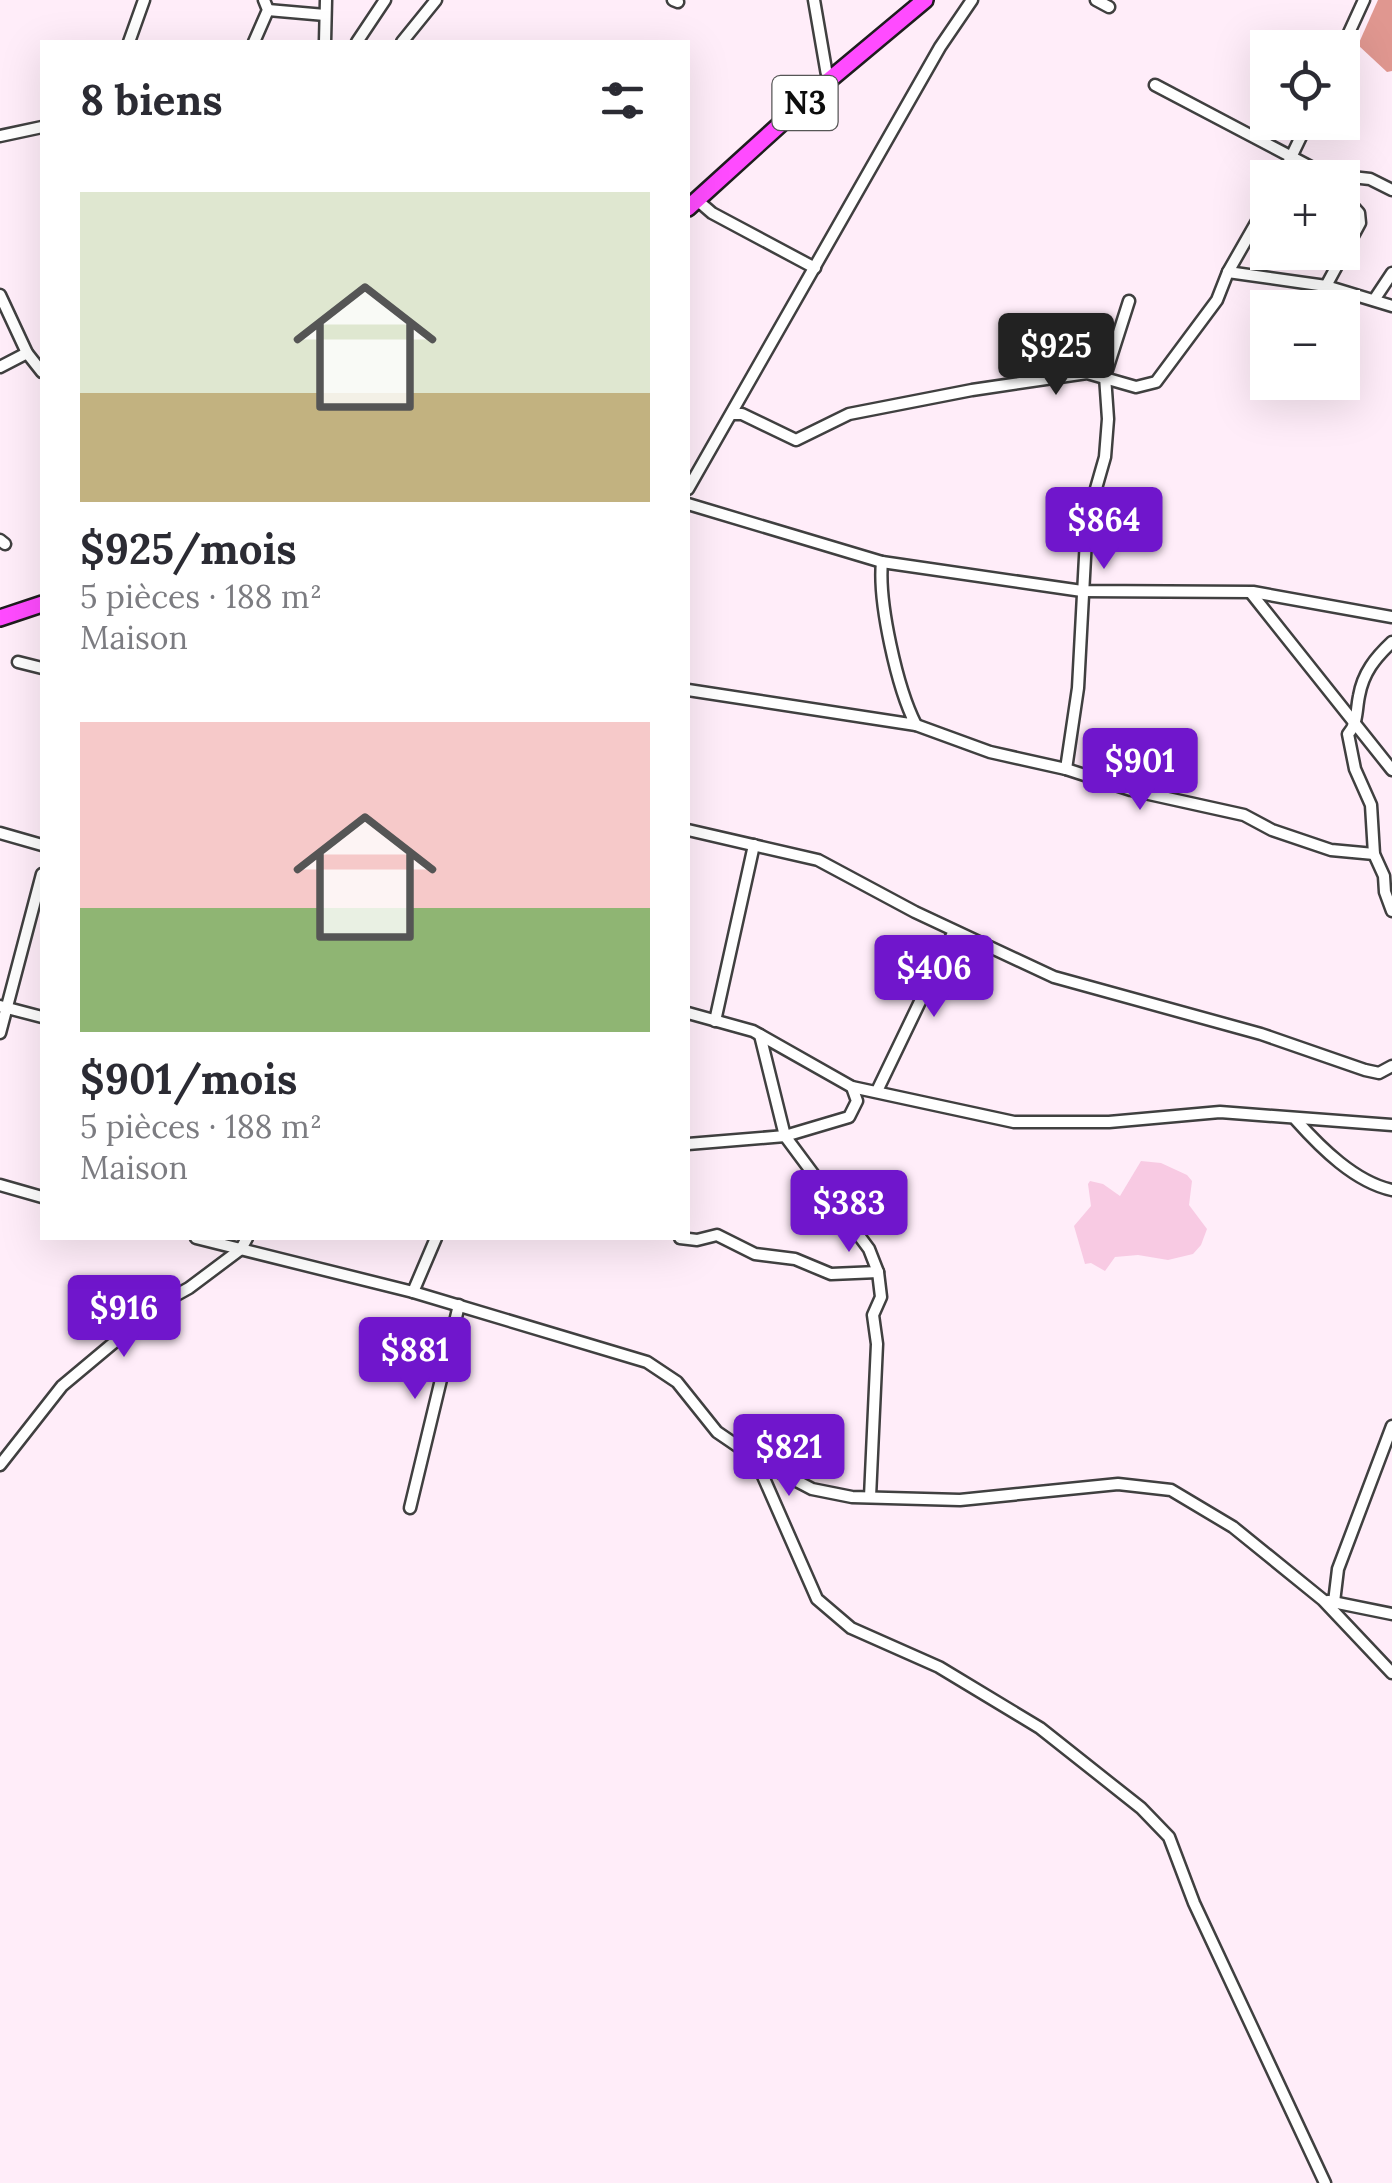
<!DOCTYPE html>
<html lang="fr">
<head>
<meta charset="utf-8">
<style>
  body { margin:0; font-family:Lora,serif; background:#f7f7f7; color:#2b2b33; height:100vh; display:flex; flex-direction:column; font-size:38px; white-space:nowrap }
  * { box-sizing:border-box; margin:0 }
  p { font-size:32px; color:#7c7c81 }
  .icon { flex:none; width:55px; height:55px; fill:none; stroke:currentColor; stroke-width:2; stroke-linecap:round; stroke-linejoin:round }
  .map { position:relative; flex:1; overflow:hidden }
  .details { position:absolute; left:40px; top:40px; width:650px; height:1200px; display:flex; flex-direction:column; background:#fff; border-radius:0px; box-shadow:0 10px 40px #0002 }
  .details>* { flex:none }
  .controls { position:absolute; left:1250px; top:30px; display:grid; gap:20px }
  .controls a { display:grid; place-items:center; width:110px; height:110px; border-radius:0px; background:#fff; box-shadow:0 10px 40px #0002; font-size:50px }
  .price { position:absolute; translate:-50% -85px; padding:0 22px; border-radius:10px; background:#7016cc; color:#fff; font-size:32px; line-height:65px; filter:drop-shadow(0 2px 5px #0008) }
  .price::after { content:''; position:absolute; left:50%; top:60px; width:30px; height:22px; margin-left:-15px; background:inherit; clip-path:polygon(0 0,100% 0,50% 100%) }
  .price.on { background:#222; color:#fff }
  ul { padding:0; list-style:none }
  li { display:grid; align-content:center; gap:20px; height:530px; padding:0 40px }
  li span { display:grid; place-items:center; height:310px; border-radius:0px; color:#555 }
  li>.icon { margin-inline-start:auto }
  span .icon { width:180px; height:180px; fill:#fffc; stroke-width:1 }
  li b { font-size:42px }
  h2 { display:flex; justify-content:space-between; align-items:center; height:120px; padding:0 40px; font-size:42px }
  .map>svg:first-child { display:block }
  .farmland { fill:#f8cae3 }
  .forest { fill:#e09790 }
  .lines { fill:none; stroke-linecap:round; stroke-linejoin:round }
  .minor-casing { stroke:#404040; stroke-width:15 }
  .highway-casing { stroke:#1e1e1e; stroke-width:20 }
  .minor { stroke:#fff; stroke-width:10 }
  .highway { stroke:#ff4bff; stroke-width:15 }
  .labels { text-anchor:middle; stroke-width:10; stroke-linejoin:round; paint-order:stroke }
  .shield { fill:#fff; stroke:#565656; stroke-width:2.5 }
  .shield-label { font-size:32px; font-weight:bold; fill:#0d0d0d }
</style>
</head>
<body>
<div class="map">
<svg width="1392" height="2183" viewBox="0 0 1392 2183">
  <rect width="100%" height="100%" fill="#ffedf9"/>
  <polygon class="farmland" points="1141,1161 1161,1163 1187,1175 1192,1181 1189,1205 1207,1229 1201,1245 1193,1254 1168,1260 1138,1255 1115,1257 1105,1271 1091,1263 1085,1264 1074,1226 1091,1206 1088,1184 1090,1181 1103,1184 1120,1196"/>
  <polygon class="forest" points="1378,0 1392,0 1392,71 1387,72 1358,45"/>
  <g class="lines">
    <g class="minor-casing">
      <g id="minor">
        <polyline points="673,0 678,2"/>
        <polyline points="814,0 828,81"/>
        <polyline points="1096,0 1109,7"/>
        <polyline points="268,10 325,15"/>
        <polyline points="129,42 144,0"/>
        <polyline points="254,42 268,10 264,0"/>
        <polyline points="325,42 326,0"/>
        <polyline points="357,42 385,0"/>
        <polyline points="402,42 436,0"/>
        <polyline points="1342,48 1364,0"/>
        <polyline points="1155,85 1324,174 1370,179 1392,190"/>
        <polyline points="0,136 42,127"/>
        <polyline points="1281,178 1308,122"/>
        <polyline points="697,200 712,213 815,268"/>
        <polyline points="1228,272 1326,286 1392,306"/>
        <polyline points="1326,286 1360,223 1359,213 1342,194"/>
        <polyline points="0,295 27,353 42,372"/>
        <polyline points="1374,300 1392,273"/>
        <polyline points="0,367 27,353"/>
        <polyline points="732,414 742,414 796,440 849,414 972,390 1087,373 1136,387 1156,382 1217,300 1228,272 1268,202"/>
        <polyline points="688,489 940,47 972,0"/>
        <polyline points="688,504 882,562 1082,591 1253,592 1392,617"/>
        <polyline points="0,540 5,544"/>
        <polyline points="1251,593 1392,770"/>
        <path d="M1392,642C1375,658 1363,673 1359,696C1356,710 1358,723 1348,734L1355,769L1371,805L1374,854L1384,876L1385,892L1392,911"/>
        <polyline points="18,662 42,668"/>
        <path d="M688,690L916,725C897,688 878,602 882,562"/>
        <polyline points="916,725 990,752 1066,769 1131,790 1244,815 1272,830 1331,850 1374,854"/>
        <polyline points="1066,769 1078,688 1087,520 1105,457 1108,419 1105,376 1129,301"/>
        <polyline points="688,830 818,860 915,912 1054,977 1261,1034 1365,1070 1379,1073 1392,1066"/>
        <polyline points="0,833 42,845"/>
        <polyline points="0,1006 42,1017"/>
        <polyline points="688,1013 753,1031 852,1087 1014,1122 1109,1122 1220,1112 1392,1125"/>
        <polyline points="715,1021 754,845"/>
        <polyline points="0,1033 42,874"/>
        <polyline points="760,1035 785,1136 869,1249 878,1272 881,1297 873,1315 877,1344 870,1497"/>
        <polyline points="877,1091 954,931"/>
        <path d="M1296,1120C1321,1148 1355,1182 1392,1190"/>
        <polyline points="688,1144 785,1136 849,1117 857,1101 852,1087"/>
        <polyline points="0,1185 42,1197"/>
        <polyline points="196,1238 413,1292 647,1362 677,1382 717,1432 764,1464 812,1489 852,1497 960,1500 1118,1484 1171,1490 1233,1527 1323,1600 1392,1673"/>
        <polyline points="680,1238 697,1240 717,1235 755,1254 795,1259 831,1274 878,1272"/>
        <polyline points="413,1292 436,1238"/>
        <polyline points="755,1458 817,1599 851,1628 939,1667 1040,1728 1141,1808 1169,1837 1194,1903 1325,2183"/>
        <polyline points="0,1465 62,1386 160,1304 189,1288 241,1249 247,1238"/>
        <polyline points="410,1508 459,1305"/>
        <polyline points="1328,1601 1392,1614"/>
        <polyline points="1334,1602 1338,1569 1392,1426"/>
      </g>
    </g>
    <g class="highway-casing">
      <g id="highway">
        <polyline points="688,208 828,81 925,0"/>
        <polyline points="0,618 42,604"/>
      </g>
    </g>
    <use href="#minor" class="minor"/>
    <use href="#highway" class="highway"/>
  </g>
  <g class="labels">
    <rect class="shield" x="772.5" y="76" width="65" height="54" rx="8"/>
    <g class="shield-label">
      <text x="805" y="114">N3</text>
    </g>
  </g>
</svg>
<div class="controls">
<a><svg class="icon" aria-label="locate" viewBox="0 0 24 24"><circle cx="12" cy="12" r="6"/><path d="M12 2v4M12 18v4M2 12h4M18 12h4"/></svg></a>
<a>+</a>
<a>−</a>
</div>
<b class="price on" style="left:1056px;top:398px">$925</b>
<b class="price" style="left:1104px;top:572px">$864</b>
<b class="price" style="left:1140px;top:813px">$901</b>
<b class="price" style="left:934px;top:1020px">$406</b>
<b class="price" style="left:849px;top:1255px">$383</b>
<b class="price" style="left:124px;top:1360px">$916</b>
<b class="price" style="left:415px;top:1402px">$881</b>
<b class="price" style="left:789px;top:1499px">$821</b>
<section class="details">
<h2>8 biens<svg class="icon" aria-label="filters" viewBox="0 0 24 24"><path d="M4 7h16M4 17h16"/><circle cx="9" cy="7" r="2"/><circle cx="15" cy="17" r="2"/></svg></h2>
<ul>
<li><span style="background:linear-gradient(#dfe7d0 65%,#c2b280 0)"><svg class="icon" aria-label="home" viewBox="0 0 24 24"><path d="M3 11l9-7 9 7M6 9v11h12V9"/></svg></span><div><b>$925/mois</b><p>5 pièces · 188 m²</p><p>Maison</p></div></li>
<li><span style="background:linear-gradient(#f6c9c9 60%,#8fb573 0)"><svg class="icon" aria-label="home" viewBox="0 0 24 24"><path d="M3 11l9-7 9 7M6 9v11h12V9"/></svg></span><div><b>$901/mois</b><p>5 pièces · 188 m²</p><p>Maison</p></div></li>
</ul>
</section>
</div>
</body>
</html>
